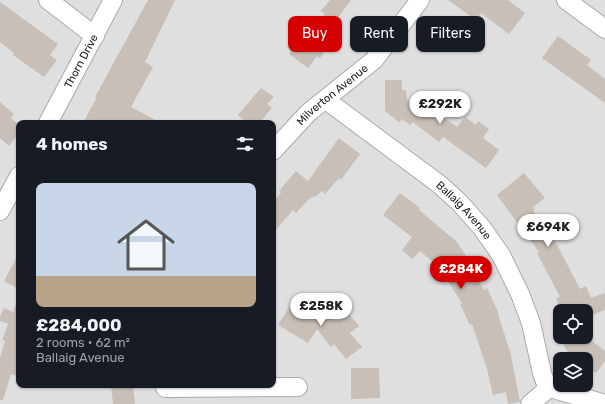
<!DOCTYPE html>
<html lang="en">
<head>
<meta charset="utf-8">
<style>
  body { margin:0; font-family:Rubik,sans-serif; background:#242831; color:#f1f3f6; height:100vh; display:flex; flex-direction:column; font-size:15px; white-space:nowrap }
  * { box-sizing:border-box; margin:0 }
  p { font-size:13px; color:#9ea1a6 }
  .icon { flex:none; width:22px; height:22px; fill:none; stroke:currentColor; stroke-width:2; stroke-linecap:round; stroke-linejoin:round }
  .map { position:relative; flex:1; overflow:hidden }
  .sheet { position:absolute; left:16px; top:120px; width:260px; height:268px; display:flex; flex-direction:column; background:#171b24; border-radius:8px; box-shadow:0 1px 3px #0004 }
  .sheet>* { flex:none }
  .guide { position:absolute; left:288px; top:16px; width:257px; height:36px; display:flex; gap:8px }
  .buttons { position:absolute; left:553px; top:304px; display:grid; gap:8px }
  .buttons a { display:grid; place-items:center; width:40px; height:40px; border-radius:8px; background:#171b24; box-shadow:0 1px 3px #0004; font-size:20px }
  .price { position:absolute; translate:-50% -34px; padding:0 9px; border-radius:14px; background:#fff; color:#222; font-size:13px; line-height:26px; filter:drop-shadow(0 1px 2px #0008) }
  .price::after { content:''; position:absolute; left:50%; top:24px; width:12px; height:9px; margin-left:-6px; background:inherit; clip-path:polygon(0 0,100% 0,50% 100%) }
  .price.active { background:#d40000; color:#fff }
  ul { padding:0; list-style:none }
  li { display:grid; align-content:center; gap:8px; height:212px; padding:0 20px }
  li+li { border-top:1px solid #363941 }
  li span { display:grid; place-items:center; height:124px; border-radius:8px; color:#555 }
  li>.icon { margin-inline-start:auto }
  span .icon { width:72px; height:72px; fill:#fffc; stroke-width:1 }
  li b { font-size:17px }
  h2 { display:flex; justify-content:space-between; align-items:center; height:48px; padding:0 20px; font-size:17px }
  .chip { padding:0 14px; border-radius:8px; background:#171b24; box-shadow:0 1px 3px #0004; font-size:14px; line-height:36px }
  .chip.active { background:#d40000; color:#fff }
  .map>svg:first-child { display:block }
  .residential { fill:#e0dfdf; fill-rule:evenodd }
  .building { fill:#c7bfb8 }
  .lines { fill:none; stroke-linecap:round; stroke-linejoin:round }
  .minor-casing { stroke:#a9a9a9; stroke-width:20 }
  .minor { stroke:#fff; stroke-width:18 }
  .labels { text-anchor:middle; stroke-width:3; stroke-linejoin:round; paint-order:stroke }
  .street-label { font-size:11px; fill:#222; stroke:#fff }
</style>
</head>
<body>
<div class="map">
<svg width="605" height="404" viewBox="0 0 605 404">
  <rect width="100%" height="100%" fill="#f2efe9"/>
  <path class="residential" d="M0,0H605V404H0ZM19,123H273V385H19ZM560,311H586V337H560ZM560,359H586V385H560Z"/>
  <g class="building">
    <polygon points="148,0 175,0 145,62 153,67 131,107 161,123 83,123 97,97 95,97"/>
    <polygon points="330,0 351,0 329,30 334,33 327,43 329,45 320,58 317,56 308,68 289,54 300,39 305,43 325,14 321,11"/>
    <polygon points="448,0 508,0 525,13 509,34 481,13 476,20"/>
    <polygon points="0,2 58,44 50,55 57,60 44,77 13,55 14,53 0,42"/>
    <polygon points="558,36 591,60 587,65 605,79 605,103 542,58"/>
    <polygon points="385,80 402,80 402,90 406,90 407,100 421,111 426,105 457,127 465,117 476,125 478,121 489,129 483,138 499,150 486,168 443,137 439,142 413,122 410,125 402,119 399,122 385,111"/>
    <polygon points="261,88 274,97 267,104 272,108 259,123 247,123 238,115"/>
    <polygon points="0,102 14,114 11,118 19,125 19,133 9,146 0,138"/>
    <polygon points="339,138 360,154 341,180 339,178 325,194 322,191 316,196 310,198 296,213 293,210 273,233 273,202 281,193 279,191 296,171 308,181"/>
    <polygon points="524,173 545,198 533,207 535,210 533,211 556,243 580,289 586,286 591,298 605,293 605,310 586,317 586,311 561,311 556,298 560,297 537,253 539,252 497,195"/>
    <polygon points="400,193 420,208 419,210 457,242 474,268 471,270 484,290 487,288 499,314 498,314 511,355 520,402 508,404 506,392 493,395 487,369 472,324 470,325 460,304 462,303 438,266 420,251 412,259 402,250 412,237 383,215"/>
    <polygon points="19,253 19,289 4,281"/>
    <polygon points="18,298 19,377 11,374 3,400 0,400 0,358 5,341 2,340 8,324 0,321 0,317 4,308 13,312"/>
    <polygon points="294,300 307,308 310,303 336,321 347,312 359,326 350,333 362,347 346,359 334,344 331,347 317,329 308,343 278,325"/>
    <polygon points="561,337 587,337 605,351 605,361 596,373 586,365 586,359 578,359 566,350"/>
    <polygon points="351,368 379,368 380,398 351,399"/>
    <polygon points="111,385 133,385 135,404 113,404"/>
  </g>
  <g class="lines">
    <g class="minor-casing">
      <g id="minor">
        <polyline points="48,0 95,36"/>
        <polyline points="566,0 605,29"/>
        <path id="s1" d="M326,100L439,184L460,203L482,228L501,255L520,294L531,323L542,373L546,384L557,390L605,404"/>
        <path id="s2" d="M48,123L113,0"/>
        <path id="s3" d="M273,151L308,113L374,60L420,0"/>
        <polyline points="0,211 19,176"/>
        <polyline points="165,388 298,387"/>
        <polyline points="530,404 550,387"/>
      </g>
    </g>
    <use href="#minor" class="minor"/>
  </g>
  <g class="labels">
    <g class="street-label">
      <text dy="4" stroke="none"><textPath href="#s2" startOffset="70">Thorn Drive</textPath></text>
      <text dy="4" stroke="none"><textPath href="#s3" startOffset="82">Milverton Avenue</textPath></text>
      <text dy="4" stroke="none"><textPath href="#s1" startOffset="177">Ballaig Avenue</textPath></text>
    </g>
  </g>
</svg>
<div class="buttons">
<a><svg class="icon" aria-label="locate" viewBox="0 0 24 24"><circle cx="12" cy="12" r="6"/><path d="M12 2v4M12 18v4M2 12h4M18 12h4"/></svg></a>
<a><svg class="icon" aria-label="layers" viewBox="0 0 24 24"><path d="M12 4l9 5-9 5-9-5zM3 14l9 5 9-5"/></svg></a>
</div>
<b class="price" style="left:440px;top:125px">£292K</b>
<b class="price" style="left:548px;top:248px">£694K</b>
<b class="price active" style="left:461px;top:290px">£284K</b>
<b class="price" style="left:321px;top:327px">£258K</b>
<div class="guide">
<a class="chip active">Buy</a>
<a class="chip">Rent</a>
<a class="chip">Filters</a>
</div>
<section class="sheet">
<h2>4 homes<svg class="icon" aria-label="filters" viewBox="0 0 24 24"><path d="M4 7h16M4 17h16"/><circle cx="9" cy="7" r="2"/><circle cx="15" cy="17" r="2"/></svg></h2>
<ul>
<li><span style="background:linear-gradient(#c9d6e8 75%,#b9a48a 0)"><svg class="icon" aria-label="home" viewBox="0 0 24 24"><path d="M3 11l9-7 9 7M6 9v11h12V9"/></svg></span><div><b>£284,000</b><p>2 rooms · 62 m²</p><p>Ballaig Avenue</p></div></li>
</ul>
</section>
</div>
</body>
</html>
